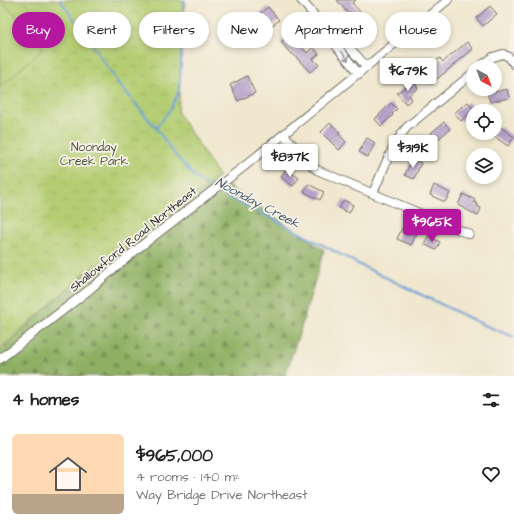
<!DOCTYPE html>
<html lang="en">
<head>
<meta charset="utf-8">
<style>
  body { margin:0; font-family:"Architects Daughter",sans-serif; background:#f6f6f6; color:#202124; height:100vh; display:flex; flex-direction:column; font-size:15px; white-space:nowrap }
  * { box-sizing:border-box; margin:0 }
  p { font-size:13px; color:#757577 }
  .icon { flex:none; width:22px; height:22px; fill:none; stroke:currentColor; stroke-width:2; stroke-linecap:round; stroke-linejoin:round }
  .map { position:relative; height:376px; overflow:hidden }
  .sheet { display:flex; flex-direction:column; background:#fff; flex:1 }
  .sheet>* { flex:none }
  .banner { position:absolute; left:12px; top:12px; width:490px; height:36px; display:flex; gap:8px }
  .needle { width:26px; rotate:139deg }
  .tools { position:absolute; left:466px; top:60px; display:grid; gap:8px }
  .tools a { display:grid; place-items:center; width:36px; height:36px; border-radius:50%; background:#fff; box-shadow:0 2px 6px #0003; font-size:20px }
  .price { position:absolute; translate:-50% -34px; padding:0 9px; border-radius:4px; background:#fff; color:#222; font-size:13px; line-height:26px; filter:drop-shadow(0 1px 2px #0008) }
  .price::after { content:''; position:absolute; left:50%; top:24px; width:12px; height:9px; margin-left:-6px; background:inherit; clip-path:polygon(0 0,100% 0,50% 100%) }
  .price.current { background:#b5179e; color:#fff }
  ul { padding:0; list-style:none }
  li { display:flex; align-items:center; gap:12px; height:100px; padding:0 12px }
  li+li { border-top:1px solid #e0e0e0 }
  li span { display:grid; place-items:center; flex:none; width:112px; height:80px; border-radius:6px; color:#555 }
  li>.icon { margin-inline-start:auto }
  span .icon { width:48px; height:48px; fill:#fffc; stroke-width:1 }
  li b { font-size:17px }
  h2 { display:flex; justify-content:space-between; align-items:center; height:48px; padding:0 12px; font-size:17px }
  .pill { padding:0 14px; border-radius:18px; background:#fff; box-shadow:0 2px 6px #0003; font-size:14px; line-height:36px }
  .pill.current { background:#b5179e; color:#fff }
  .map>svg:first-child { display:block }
  .forest { fill:url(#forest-firs); stroke:#5d6e48 }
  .park { fill:url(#park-crowns); stroke:#707c4e }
  .garden { fill:#b4cd72; stroke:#707c4e }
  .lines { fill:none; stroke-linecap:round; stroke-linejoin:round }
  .stream { stroke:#679ed5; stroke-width:2 }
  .building { fill:url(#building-hatch) }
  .minor-casing { stroke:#706d64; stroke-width:10 }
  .minor { stroke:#fff; stroke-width:8 }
  .oneway { stroke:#a0a0a0 }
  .labels { text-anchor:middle; stroke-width:3.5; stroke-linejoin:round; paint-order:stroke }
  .park-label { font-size:12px; fill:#4d543d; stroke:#f7f3e8 }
  .street-label { font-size:12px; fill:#2b2b2b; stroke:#f7f3e8 }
  .water-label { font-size:13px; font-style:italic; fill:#43596f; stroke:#f7f3e8 }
</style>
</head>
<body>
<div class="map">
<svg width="514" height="376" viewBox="0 0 514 376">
  <defs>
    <pattern id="forest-firs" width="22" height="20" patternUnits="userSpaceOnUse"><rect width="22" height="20" fill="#8fb064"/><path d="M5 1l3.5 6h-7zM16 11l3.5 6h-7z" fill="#758f53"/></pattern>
    <pattern id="park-crowns" width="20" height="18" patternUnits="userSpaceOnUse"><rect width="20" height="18" fill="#b4cd72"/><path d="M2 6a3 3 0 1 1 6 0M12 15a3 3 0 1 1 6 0" fill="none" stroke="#9bb063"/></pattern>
    <pattern id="building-hatch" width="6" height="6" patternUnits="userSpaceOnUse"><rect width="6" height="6" fill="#bba5cf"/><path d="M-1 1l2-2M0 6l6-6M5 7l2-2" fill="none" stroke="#9887a8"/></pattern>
  </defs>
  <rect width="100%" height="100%" fill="#f7f3e8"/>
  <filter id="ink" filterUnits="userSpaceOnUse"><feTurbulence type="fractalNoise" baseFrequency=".025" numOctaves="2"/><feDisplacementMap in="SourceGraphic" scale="8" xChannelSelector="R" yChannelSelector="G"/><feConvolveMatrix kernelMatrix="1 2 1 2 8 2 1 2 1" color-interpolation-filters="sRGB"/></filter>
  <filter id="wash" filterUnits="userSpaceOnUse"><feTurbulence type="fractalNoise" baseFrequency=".012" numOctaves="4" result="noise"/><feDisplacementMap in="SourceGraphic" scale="16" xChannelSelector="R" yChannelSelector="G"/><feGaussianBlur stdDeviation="0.9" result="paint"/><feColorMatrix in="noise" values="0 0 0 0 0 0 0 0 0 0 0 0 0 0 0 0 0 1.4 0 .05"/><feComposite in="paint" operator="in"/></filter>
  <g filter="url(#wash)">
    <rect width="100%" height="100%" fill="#f1e7cf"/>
    <polygon class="forest" points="213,180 224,183 324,250 301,328 285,376 0,376 0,350 89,270 131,244"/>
    <polygon class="park" points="0,0 185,0 178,113 219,176 131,244 89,270 0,348"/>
    <polygon class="garden" points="0,0 1,0 44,48 0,87"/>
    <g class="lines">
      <g class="stream">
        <polyline points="60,0 88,38 118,83 156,128 175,155 196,178 211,189"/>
        <polyline points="156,128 170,110 179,91 181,67 181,35 184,0"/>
        <polyline points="215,191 270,217 362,266 484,325 514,337"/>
      </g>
    </g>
    <g id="blocks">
      <g class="building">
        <polygon points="337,0 356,0 352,3 371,24 362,33 347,17 349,15"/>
        <polygon points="490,6 497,14 483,26 476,18"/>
        <polygon points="268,7 279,20 268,29 257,16"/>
        <polygon points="291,34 307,53 313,47 319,54 313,59 319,65 310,72 292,53 291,54 281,42"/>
        <polygon points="467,42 473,49 431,84 425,77 433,70 430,66 440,58 443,62"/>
        <polygon points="247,76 255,93 238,101 230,85"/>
        <polygon points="413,81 418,88 409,95 412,99 406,104 397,93"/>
        <polygon points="486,89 494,89 495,92 507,89 509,98 490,102"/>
        <polygon points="468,102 474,110 461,121 454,113"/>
        <polygon points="391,103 397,109 392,114 393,115 381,126 375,119"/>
        <polygon points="444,122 450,129 437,140 431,133"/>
        <polygon points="330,123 340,132 338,133 346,142 339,150 321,132"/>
        <polygon points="499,126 514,137 508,146 492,135 495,133"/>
        <polygon points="367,138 375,143 368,157 359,152"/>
        <polygon points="412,159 421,163 414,179 405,175"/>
        <polygon points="286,169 299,178 293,186 281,177"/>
        <polygon points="308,184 324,192 320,200 304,192"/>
        <polygon points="434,185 450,193 445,202 430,195"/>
        <polygon points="463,194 475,200 474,202 478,204 477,206 481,208 478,216 458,205"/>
        <polygon points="344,200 353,205 349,213 339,208"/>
        <polygon points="404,224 417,233 411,245 397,239"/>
        <polygon points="428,236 440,242 436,250 424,244"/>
      </g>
    </g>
  </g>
  <g filter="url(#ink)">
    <use href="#blocks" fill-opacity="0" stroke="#706d64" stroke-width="1"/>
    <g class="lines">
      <g class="minor-casing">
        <g id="minor">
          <polyline points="301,0 320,22 326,33 359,74"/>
          <polyline points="321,23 346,44 367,67"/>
          <polyline points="480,67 493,57 503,54 509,57 514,64"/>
          <polyline points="284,135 312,166 317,170 469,234"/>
          <path d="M373,193C383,171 391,146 407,127L473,73"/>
          <polyline points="0,359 89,290 141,246 246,165 448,0"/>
        </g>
      </g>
      <use href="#minor" class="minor"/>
    </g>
    <defs><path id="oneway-shaft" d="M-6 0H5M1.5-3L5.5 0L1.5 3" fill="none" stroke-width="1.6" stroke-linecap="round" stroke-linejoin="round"/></defs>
    <use class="oneway" href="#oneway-shaft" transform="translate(345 56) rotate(51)"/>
  </g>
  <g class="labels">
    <g class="park-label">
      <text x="94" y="151">Noonday<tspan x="94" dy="14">Creek Park</tspan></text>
    </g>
    <g class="street-label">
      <text transform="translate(133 239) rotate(-39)" y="4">Shallowford Road Northeast</text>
    </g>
    <g class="water-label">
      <text transform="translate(258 202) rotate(28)" y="5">Noonday Creek</text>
    </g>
  </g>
</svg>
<div class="tools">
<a><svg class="needle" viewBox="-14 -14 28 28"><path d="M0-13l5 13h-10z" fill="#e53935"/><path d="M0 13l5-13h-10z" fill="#757577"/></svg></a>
<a><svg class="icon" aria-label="locate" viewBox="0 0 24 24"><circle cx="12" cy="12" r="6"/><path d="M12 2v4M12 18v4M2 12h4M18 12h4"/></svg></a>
<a><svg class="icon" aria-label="layers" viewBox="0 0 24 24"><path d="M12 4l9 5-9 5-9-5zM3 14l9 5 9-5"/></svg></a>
</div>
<b class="price" style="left:408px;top:92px">$679K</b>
<b class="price" style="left:413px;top:169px">$319K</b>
<b class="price" style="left:290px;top:178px">$837K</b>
<b class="price current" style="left:432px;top:243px">$965K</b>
<div class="banner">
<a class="pill current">Buy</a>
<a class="pill">Rent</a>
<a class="pill">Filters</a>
<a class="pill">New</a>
<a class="pill">Apartment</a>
<a class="pill">House</a>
</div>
</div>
<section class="sheet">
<h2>4 homes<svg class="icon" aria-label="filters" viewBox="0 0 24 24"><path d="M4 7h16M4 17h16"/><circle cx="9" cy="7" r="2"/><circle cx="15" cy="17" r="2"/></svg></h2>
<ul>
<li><span style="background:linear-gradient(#ffd9b3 75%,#b9a48a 0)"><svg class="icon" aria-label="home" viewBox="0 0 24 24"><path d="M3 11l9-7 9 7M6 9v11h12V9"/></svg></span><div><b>$965,000</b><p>4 rooms · 140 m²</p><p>Way Bridge Drive Northeast</p></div><svg class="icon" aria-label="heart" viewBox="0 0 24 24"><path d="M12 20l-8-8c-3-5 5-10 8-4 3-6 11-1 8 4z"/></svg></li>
</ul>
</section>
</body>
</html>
